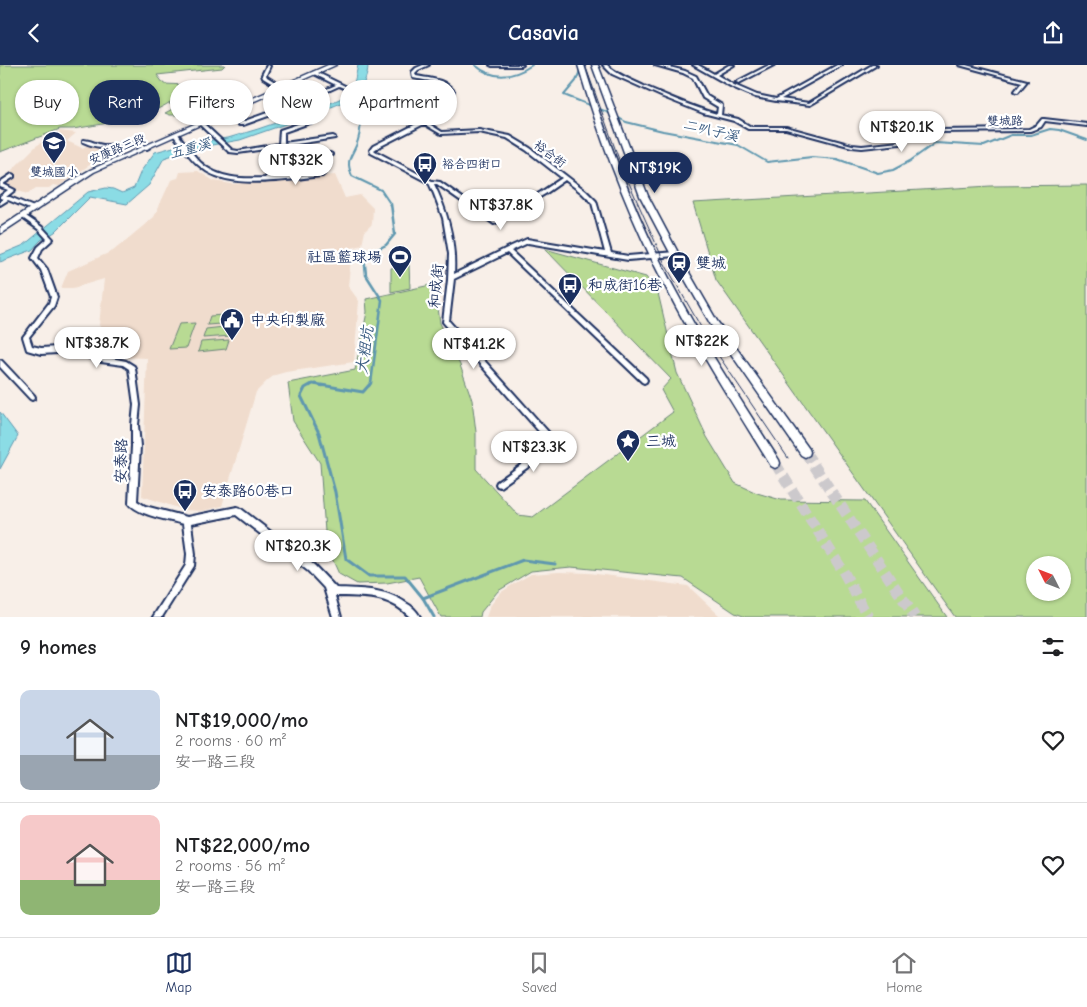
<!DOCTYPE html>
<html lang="en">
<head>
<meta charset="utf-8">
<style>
  body { margin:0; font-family:"Comic Neue","LXGW WenKai TC",sans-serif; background:#f6f6f6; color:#202124; height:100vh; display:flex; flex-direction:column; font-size:19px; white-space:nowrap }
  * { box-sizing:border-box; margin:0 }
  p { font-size:16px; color:#757577 }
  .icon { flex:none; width:28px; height:28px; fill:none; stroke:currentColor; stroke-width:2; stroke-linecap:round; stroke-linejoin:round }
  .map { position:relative; height:552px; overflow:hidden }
  .panel { display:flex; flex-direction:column; background:#fff; flex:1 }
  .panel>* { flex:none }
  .banner { position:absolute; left:15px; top:15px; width:500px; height:45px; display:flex; gap:10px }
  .needle { width:32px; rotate:312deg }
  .tools { position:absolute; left:1026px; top:491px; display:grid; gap:10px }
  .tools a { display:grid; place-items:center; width:45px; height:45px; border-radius:50%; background:#fff; box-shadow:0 1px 4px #0004; font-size:25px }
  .price { position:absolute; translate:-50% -42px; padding:0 11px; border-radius:18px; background:#fff; color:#222; font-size:16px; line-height:32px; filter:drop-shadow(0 1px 2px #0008) }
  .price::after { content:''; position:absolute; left:50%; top:30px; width:15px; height:11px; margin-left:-8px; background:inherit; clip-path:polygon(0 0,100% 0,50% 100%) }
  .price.current { background:#1b2f5e; color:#fff }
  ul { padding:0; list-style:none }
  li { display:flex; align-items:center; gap:15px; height:125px; padding:0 20px }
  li+li { border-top:1px solid #e0e0e0 }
  li span { display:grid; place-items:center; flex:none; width:140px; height:100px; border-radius:10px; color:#555 }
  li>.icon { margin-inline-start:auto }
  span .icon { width:60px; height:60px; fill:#fffc; stroke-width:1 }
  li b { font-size:21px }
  h2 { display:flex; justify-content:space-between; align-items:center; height:60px; padding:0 20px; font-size:21px }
  .pill { padding:0 18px; border-radius:22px; background:#fff; box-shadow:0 1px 4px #0004; font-size:18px; line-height:45px }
  .pill.current { background:#1b2f5e; color:#fff }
  header { display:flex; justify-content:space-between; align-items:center; height:65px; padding:0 20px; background:#1b2f5e; color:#fff; font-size:22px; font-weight:600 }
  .tabs { display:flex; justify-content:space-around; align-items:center; height:70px; border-top:1px solid #e0e0e0; background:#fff; font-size:14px; color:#757577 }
  .tabs a { display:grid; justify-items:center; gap:2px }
  .tabs .current { color:#1b2f5e }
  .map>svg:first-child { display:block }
  .built { fill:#f0dccd }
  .green { fill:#b8da93; stroke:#6a8478; fill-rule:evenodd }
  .water { fill:#8bdce5; stroke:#5e97af }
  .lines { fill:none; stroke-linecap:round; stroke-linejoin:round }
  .stream-far2 { stroke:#5e97af; stroke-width:2 }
  .stream-far1 { stroke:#5e97af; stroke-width:2.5 }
  .stream { stroke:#5e97af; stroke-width:3 }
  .secondary-tunnel { stroke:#ccc9cc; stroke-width:11; stroke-dasharray:11 5; stroke-linecap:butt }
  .street-casing { stroke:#1b2f5e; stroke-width:4 }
  .secondary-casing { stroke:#1b2f5e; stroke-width:3 }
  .street { fill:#fff; fill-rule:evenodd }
  .secondary { fill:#fff; fill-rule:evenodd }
  .tram { stroke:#1b2f5e; stroke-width:1 }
  .labels { text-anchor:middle; stroke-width:4.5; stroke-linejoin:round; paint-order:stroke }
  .far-street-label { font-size:12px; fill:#1b2f5e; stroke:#fff }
  .far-poi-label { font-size:12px; fill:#1b2f5e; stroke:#fff; text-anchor:start }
  .far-water-label { font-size:14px; font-style:italic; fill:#375a80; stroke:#fff }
  .poi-label { font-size:15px; fill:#1b2f5e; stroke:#fff; text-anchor:start }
  .street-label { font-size:15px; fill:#1b2f5e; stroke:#fff }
  .water-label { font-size:16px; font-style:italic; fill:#375a80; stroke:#fff }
</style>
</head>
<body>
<header><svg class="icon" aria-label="back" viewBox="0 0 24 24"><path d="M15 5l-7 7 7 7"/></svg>Casavia<svg class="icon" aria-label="share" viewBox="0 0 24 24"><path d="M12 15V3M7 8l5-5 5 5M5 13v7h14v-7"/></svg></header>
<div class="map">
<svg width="1087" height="552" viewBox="0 0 1087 552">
  <rect width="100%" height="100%" fill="#f8efe8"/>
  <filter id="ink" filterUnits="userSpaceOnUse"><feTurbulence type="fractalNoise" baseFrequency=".02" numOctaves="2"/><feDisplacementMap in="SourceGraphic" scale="10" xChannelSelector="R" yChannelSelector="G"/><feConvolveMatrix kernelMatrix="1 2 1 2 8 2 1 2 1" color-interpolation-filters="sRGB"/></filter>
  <g filter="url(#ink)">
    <g class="built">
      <polygon points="60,66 76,68 67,76 82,83 89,80 108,83 92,96 94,97 59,121 53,120 49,123 36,123 27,129 2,120 14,111 8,109 36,81"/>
      <polygon points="198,106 214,116 232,119 335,110 345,133 360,130 373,143 372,159 365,166 362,180 352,183 348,221 359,236 354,297 286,307 275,310 268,315 256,327 222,441 202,446 184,445 142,431 147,293 117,292 99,260 104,214 73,223 61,223 68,206 113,186 154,152 171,115 178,113 180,107"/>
      <polygon points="559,507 589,508 688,521 720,551 724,552 486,552 490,541 500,528 512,520 531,509"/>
    </g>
    <g class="green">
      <path d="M0,0H225L222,3L157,10L164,19L187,20L183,26H190L203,17L207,22L206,24H217L213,28L220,30L219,32C206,38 194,35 184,47L186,50H170L165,48L180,40L169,39L183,30L182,27C159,53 106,58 73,64H60L0,87Z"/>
      <path d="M1087,120V552H955L716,215L693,138L991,121ZM1035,500H1062V528H1035Z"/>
      <polygon points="545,184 646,212 658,228 677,308 707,372 735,418 757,428 781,435 865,436 947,552 746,552 735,548 683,513 571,502 531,506 498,526 481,547 480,552 441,552 419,512 387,518 357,519 339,509 326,480 320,398 293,356 288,318 355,305 367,247 366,234 435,219 440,258 460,300 472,335 476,367 476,404 518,450 533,452 673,347 661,325 671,314"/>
      <polygon points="409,200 410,223 391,227 391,203"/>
      <polygon points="237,249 234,258 207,260 210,251"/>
      <polygon points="195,258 186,283 169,284 179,259"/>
      <polygon points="233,261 231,271 203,273 206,264"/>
      <polygon points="229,275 226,284 198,287 201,277"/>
    </g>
    <g class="water">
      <path d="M358,0H368C368,11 362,25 353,33L317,48L240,75L195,83L164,93L149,120L127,139L90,132L55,167L41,175L32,185L0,197V190L24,180L88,127L106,123L113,124L122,128L134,123L141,106L155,87L188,78L228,73L258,64L322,42L348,30L354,19Z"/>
      <polygon points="0,347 18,371 0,404"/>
    </g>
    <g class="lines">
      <g class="stream-far2">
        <path d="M475,0C494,16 513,13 532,0"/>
        <polyline points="582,0 576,16 564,30 612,49"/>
        <path d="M355,29C362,39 362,62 358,75C354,91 344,92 352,111L381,125L391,140"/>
        <polyline points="617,52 626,57 663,66 738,80 767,97 812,92 837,94 878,108 893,105 910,96 935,78 984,81 1011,70 1031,70 1050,64 1059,65 1087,75"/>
      </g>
      <g class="stream-far1">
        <polyline points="310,321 313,319 323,321"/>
        <polyline points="369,321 371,318 382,235 366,210 364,191 386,180 395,169 391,139"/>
      </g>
      <g class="stream">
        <polyline points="312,319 305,323 301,331 319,368 335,427 346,494 369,511 405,511 423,533 434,552"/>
        <polyline points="315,319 363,327 370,319"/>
        <polyline points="423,533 523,495 555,499"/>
      </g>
      <g class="secondary-tunnel">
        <polyline points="805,387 915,552"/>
        <polyline points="775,398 843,506 868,552"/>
      </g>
      <g class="street-casing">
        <g id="street">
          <polygon points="267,0 270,1 266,10 267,12 283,22 283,24 281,24 263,13 262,10"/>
          <path d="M423,0H429L418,5L415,8L416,11C432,14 443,13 454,26L451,33L436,41L426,57L442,67L479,65L510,71L530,83L586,126L596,136L611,188L628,191L675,187L678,189L675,191L628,195L528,178L511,186L646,313L647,315L646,317L644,318L642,317L507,188L454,214L449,256L559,379L558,381L500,422L497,421L496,419L497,417L550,379L443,257L448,215L449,189L443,153L434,129L429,118L371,88L370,85L373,81L422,56L432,39L447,31L450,26C440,15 426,16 413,13L412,7L416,3ZM424,59L441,69L479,67L507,73L526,85L562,113L541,127L494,155L440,117L432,116L375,86L374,85L377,83ZM565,115L582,128L592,138L605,187L527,174L505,184L454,209C456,177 448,148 434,119H437L494,159L545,129Z"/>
          <polygon points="490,0 523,0 521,1 492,1"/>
          <path d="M603,0H607C618,10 631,15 644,21C668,31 692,42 717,49L718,42L703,33L693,13L683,8L655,0H662L685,6L696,11L707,31L722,40L721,50L738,54L751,62H786L852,80L862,81L899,77L911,68L937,65L1029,64L1037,60L1042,54H1044L1087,59V61L1045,56L1041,62L1030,66L937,67L914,70L900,79L862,83L852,82L786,64H748L734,56L703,48L663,32L612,9Z"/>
          <polygon points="693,0 698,0 714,9 729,0 734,0 717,10 734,20 757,30 776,34 837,0 842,0 781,34 809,38 872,0 877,0 810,40 776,36 755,32 732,22"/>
          <polygon points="769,0 774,0 739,18 736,17"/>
          <polygon points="959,0 966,0 1027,16 1018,27 1017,27 1015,26 1022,17"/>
          <polygon points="314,7 316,7 347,22 369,25 391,37 387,38 367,27 346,24 339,21 291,43 243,60 239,60 239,58 287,41 336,20 314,9"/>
          <polygon points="319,52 321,53 321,54 284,67 284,78 333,71 335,72 335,73 284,81 283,94 330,88 332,89 332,90 281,97 279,96 279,82 238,88 229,87 199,59 203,58 232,85 238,86 279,79 280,65"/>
          <path d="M174,69H178C185,78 192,89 200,97C218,114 242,114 265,113L267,111L321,100L323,101L324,109L322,111C289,114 230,126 202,103C191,95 183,82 174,71ZM319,103V108L277,112Z"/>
          <path d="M83,75C90,75 96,79 103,80C119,81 134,73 149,83L147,84C142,82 137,80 131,80C111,79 105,87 83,77Z"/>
          <polygon points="12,109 14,110 14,112 3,119 15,125 6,132 10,132 36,143 36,145 32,145 8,135 0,140 0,136 3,134 0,133 0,131 8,125 0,122 0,117"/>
          <path d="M23,149L42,162L53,174L42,184L38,193L47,204L57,232L54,241L29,272L32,281L41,283L74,281L101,291L126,296L134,301L135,303L140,340L138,360L140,381L137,436L145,441L187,452L237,442L240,443L314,500L336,523C361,524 385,523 406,538C412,541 417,546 420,552H410C387,529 365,532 335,531L341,552H333L324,523L308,506L236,450L191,459L195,489L194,501L162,552H153L186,500L187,489L183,459C169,455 137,450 129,438L132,381V360L134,340L129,304L123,300L101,297L74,287L41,289L27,285L23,272L49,238L51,232L41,205L32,193L38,182L47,174L38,164L21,152V150Z"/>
          <polygon points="0,295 2,296 34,330 35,332 34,334 32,335 30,334 0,302"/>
        </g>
      </g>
      <g class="secondary-casing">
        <g id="secondary">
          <polygon points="328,0 336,0 94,107 0,169 0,163 66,119 90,105"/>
          <path d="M578,0H584C607,75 635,149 672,219C704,280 742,337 779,395L780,398L779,401L775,403L771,401C734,341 696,282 664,219C628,149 600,75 578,0Z"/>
          <polygon points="592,0 598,0 648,131 683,197 717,256 809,384 810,387 809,390 805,392 801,390 711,260 675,197 640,131"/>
        </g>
      </g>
      <use href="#street" class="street"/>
      <use href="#secondary" class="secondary"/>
      <polyline class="tram" points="585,0 621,100 665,199 710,278 788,393"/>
    </g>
  </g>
  <defs>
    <g id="school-pin" transform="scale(1.25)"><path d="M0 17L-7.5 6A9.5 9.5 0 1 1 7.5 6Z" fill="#1b2f5e" stroke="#fff"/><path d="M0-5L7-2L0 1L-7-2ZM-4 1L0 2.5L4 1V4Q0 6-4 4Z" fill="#fff"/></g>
    <g id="bus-pin" transform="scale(1.25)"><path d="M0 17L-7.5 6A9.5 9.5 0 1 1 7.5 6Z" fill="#1b2f5e" stroke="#fff"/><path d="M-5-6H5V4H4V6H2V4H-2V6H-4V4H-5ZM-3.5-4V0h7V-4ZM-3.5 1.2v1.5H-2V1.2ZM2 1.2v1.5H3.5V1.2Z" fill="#fff"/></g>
    <g id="stadium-pin" transform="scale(1.25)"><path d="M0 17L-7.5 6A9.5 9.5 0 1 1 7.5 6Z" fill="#1b2f5e" stroke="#fff"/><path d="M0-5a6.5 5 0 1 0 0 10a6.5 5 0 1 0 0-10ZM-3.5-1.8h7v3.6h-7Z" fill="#fff"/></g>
    <g id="station-pin" transform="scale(1.25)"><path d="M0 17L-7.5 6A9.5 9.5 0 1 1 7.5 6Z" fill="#1b2f5e" stroke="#fff"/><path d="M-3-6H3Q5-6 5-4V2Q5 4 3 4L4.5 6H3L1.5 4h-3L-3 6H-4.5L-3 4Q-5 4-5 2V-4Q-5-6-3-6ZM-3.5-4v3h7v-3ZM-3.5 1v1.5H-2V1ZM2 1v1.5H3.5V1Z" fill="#fff"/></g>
    <g id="civic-pin" transform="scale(1.25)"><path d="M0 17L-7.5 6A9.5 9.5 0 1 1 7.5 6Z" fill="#1b2f5e" stroke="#fff"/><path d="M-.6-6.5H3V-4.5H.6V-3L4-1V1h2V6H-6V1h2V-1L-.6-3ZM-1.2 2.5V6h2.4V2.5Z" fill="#fff"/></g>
    <g id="sight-pin" transform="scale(1.25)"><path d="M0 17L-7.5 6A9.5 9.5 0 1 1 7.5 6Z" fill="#1b2f5e" stroke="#fff"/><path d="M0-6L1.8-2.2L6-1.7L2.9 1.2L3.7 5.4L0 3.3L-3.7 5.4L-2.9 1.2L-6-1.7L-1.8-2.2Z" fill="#fff"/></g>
  </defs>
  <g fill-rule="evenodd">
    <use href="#school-pin" x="54" y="78"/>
    <use href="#bus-pin" x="425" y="99"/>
    <use href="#stadium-pin" x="400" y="192"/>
    <use href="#station-pin" x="679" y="198"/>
    <use href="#bus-pin" x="570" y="220"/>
    <use href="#civic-pin" x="232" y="255"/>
    <use href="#sight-pin" x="628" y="376"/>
    <use href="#bus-pin" x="185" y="426"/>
  </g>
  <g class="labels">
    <g class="far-street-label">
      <text transform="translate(1005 56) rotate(-1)" y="4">雙城路</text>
      <text transform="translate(117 84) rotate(-23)" y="4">安康路三段</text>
      <text transform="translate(550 89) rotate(37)" y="4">裕合街</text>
    </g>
    <g class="far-poi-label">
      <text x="442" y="103">裕合四街口</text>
      <text x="54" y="111" text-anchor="middle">雙城國小</text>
    </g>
    <g class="far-water-label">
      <text transform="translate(711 65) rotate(13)" y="5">二叭子溪</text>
      <text transform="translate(190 83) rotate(-15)" y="5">五重溪</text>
    </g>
    <g class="poi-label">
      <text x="382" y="197" text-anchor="end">社區籃球場</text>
      <text x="696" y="203">雙城</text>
      <text x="588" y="225">和成街16巷</text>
      <text x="250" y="260">中央印製廠</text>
      <text x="646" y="381">三城</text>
      <text x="202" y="431">安泰路60巷口</text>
    </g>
    <g class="street-label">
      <text transform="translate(436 221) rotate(-85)" y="5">和成街</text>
      <text transform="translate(121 396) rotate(-89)" y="5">安泰路</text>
    </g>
    <g class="water-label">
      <text transform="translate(364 285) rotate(-82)" y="6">大粗坑</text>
    </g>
  </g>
</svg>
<div class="tools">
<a><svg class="needle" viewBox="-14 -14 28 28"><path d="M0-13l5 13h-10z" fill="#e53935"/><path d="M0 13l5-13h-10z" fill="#757577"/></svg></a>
</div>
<b class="price" style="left:902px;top:88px">NT$20.1K</b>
<b class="price" style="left:296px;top:121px">NT$32K</b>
<b class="price current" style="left:655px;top:129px">NT$19K</b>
<b class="price" style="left:501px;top:166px">NT$37.8K</b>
<b class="price" style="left:702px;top:302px">NT$22K</b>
<b class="price" style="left:97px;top:304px">NT$38.7K</b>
<b class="price" style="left:474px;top:305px">NT$41.2K</b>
<b class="price" style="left:534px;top:408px">NT$23.3K</b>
<b class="price" style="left:298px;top:507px">NT$20.3K</b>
<div class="banner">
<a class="pill">Buy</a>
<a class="pill current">Rent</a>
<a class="pill">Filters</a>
<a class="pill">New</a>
<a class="pill">Apartment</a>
</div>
</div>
<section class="panel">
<h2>9 homes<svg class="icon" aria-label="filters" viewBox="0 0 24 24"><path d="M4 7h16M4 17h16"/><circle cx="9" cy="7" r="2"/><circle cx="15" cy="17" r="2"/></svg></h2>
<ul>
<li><span style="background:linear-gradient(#c9d6e8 65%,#9aa5b1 0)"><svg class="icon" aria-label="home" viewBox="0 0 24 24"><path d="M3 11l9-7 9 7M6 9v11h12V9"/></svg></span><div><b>NT$19,000/mo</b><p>2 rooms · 60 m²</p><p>安一路三段</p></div><svg class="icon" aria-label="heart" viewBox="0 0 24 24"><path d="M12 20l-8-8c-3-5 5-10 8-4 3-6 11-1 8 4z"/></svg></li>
<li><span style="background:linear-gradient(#f6c9c9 65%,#8fb573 0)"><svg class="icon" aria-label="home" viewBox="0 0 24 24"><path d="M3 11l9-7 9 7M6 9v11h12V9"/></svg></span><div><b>NT$22,000/mo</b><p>2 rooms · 56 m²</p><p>安一路三段</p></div><svg class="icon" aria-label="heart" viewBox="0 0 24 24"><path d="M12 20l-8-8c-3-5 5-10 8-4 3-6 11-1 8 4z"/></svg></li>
</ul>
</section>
<nav class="tabs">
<a class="current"><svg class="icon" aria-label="map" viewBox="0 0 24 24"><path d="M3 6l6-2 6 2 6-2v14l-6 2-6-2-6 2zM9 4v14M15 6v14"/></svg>Map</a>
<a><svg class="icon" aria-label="saved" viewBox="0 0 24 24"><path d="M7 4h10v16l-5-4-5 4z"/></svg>Saved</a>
<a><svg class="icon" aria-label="home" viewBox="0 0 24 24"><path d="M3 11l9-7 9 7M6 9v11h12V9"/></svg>Home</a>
</nav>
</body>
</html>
